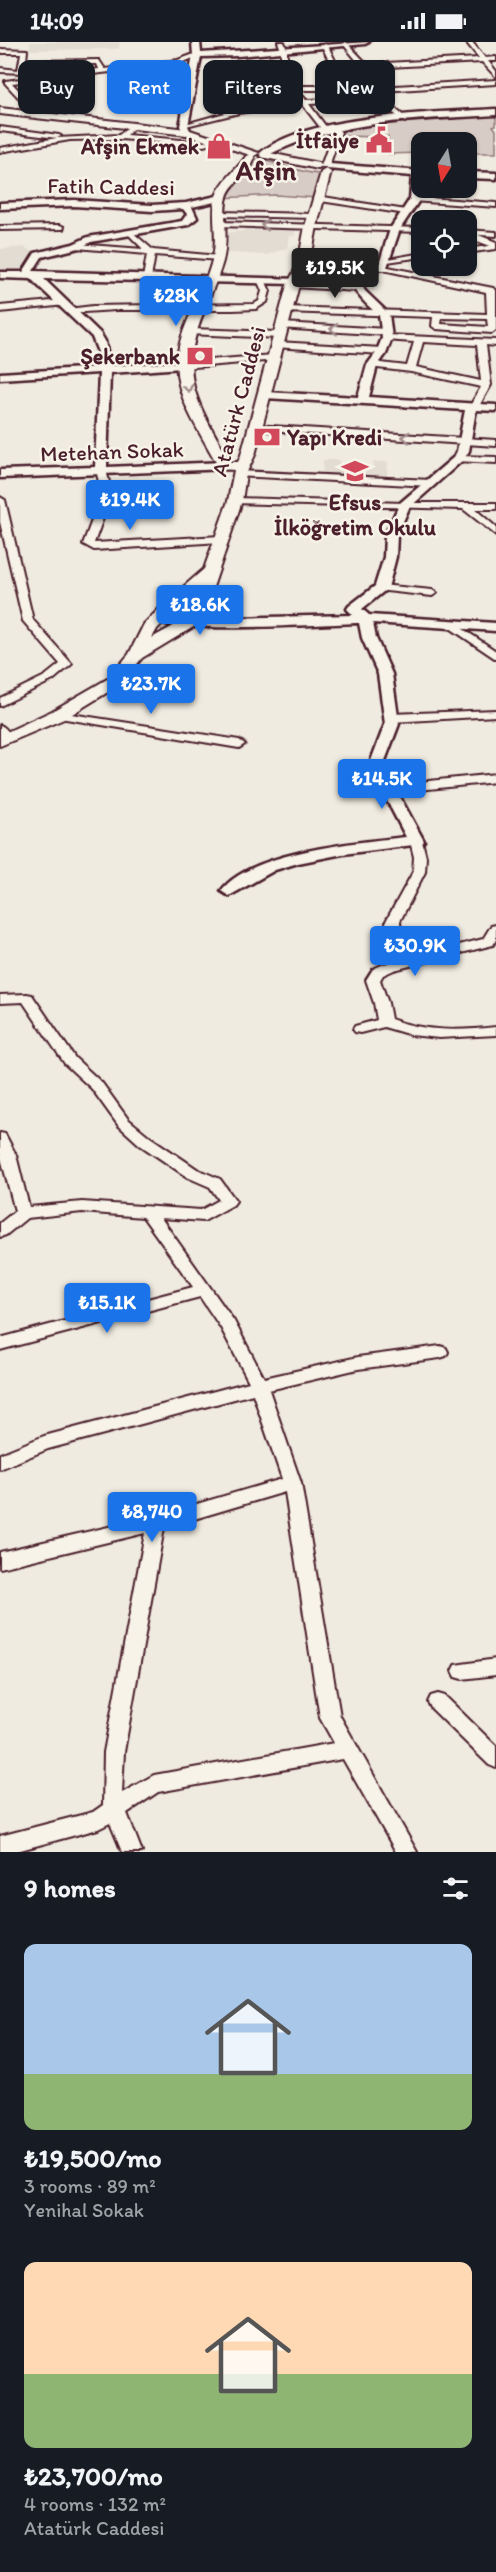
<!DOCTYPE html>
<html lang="en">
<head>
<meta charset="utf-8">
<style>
  body { margin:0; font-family:Itim,sans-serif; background:#20242c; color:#f1f3f6; height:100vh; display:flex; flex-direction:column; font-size:22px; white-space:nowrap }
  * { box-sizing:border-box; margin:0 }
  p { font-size:20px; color:#9ea1a6 }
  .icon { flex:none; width:33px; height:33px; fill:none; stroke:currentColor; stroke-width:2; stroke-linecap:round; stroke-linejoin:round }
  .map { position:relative; height:1810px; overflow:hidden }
  .side { display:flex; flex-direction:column; background:#171b24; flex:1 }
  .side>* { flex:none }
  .top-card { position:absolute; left:18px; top:18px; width:460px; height:54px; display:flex; gap:12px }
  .needle { width:39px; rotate:191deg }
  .tools { position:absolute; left:411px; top:90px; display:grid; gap:12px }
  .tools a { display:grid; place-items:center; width:66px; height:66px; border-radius:12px; background:#171b24; box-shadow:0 2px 4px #0004; font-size:30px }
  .price { position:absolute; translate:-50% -51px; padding:0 14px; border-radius:6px; background:#1a73e8; color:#fff; font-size:20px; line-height:39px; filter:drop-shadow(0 2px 3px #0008) }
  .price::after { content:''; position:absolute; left:50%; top:36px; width:18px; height:14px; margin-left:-9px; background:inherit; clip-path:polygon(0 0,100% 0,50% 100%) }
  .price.current { background:#222; color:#fff }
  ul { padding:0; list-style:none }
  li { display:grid; align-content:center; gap:12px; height:318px; padding:0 24px }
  li span { display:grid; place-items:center; height:186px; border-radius:12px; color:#555 }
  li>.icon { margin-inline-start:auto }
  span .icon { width:108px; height:108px; fill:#fffc; stroke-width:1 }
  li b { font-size:26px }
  h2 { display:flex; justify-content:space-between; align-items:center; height:72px; padding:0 24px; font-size:26px }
  .chip { padding:0 21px; border-radius:12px; background:#171b24; box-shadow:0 2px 4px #0004; font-size:21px; line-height:54px }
  .chip.current { background:#1a73e8; color:#fff }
  .status { display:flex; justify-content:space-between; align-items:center; height:42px; padding:0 30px; background:#171b24; direction:ltr }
  .status svg { height:16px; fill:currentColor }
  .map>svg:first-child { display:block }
  .built { fill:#e3dcd2 }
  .green { fill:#d8cdc6; stroke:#917678; stroke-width:1.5 }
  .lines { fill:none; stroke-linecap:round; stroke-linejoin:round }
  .minor-casing { stroke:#4a1f2b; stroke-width:4 }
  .tertiary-casing { stroke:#4a1f2b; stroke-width:5 }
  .secondary-casing { stroke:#4a1f2b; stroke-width:4 }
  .minor { fill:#f7f3e8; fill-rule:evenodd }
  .tertiary { fill:#f7f3e8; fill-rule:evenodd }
  .secondary { fill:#f7f3e8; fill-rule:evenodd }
  .oneway { stroke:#a0898a }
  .labels { text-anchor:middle; stroke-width:5; stroke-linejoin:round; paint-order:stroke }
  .far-poi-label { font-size:22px; font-weight:bold; fill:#4a1f2b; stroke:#f7f3e8; text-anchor:end }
  .far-street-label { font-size:22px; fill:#4a1f2b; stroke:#f7f3e8 }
  .far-district-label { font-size:27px; font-weight:bold; fill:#4a1f2b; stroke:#f7f3e8 }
</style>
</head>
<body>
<div class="status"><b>14:09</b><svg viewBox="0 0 49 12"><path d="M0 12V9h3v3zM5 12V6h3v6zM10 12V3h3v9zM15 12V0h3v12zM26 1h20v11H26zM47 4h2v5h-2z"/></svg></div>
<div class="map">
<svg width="496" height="1810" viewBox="0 0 496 1810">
  <rect width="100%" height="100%" fill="#f0ebe0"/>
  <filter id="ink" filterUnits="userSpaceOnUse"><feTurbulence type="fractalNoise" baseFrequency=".0167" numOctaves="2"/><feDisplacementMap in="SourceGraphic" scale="12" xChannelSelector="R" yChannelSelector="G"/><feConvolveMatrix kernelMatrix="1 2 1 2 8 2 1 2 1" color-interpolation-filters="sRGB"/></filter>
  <g filter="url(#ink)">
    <g class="built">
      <polygon points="31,0 120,0 119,7 29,8"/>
      <polygon points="245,185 296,186 294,194 290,194 287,206 267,213 226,211 220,207 222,191 244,189"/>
      <polygon points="24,205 38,213 28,230 0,228 0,207"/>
      <polygon points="323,418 339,418 339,424 373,425 374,420 388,420 387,435 322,433"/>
    </g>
    <g class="green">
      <polygon points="496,70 496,83 493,84 496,88 496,111 467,111 466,100 422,100 421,111 388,112 388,95 338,94 341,83"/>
      <path d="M250,116C274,118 295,130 319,132L317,156L276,153L221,156Z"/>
    </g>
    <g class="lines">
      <g class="minor-casing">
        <g id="minor">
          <path d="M278,0H284L287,8V28L265,32L264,40L293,44H330V38L337,36L322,4L325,2L328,4L344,37L336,40L339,57L376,55L362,25L343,2L346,0L367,22L479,16L466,0H472L485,16L496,15V19H488L496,29V35L482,20L369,26L379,45L496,38V42L381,49L383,56L407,77L405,80L378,59L309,62L327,86H336L341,90L329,124L325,126L321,124L333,90L323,89L302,62L239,71L182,85V83L239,67L299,58L291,48L258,41L260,29L281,26V8ZM298,48H330L332,57L306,58Z"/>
          <polygon points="0,7 27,8 26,19 99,18 105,27 178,18 197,11 200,13 179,22 76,34 84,44 89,66 86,68 83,66 78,44 70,35 12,41 39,70 31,75 28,73 32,70 5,41 5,39 99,27 97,22 25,23 23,31 0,30 0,26 18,28 21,11 0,11"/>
          <polygon points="133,82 136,84 127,93 203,100 218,98 222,100 203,104 121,97 70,98 0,110 0,106 57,96 0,89 0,85 59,93 61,94 57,96 119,93"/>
          <polygon points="317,154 406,168 410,170 406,172 314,158 314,154"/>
          <polygon points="415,155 496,161 496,165 412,159 411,157"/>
          <polygon points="221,170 314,172 318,174 314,176 218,174 218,170"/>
          <polygon points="220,180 422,186 422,190 217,184 216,182"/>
          <polygon points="60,183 64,185 63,187 0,188 0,184"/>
          <polygon points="466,188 496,190 496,194 466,192"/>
          <polygon points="131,189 153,208 219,214 223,216 219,218 155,213 151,236 162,263 254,262 259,259 262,249 258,240 262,238 265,238 270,249 267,260 256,267 233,268 116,268 68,271 68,267 93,264 153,263 143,236 147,212 76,206 72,204 76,202 143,207 127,191"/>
          <polygon points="496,203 496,207 466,211 466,207"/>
          <polygon points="422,211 422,215 387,220 383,218"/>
          <path d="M301,220L383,224L493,246L496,248V288L492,291L436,287L432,284L433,275L283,270V266L286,265L487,272L486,250L383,228L304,224L300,222ZM442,276L487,277L488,285L441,282Z"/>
          <polygon points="290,241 357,245 361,247 357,249 293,245 290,245"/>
          <polygon points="62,258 65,259 65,263 0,270 0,264"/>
          <polygon points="282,281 387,287 391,290 387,293 279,286 278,284"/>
          <polygon points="191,287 280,290 284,293 280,296 188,292 187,290"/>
          <path d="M387,293L496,298V304L486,303L491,343L478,366L470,364L481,345L411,330L369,325V321L372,320L407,324L414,300L384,298L383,296ZM423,300L477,303L481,339L416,325Z"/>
          <polygon points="277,300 382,306 386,309 382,312 274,305 274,301"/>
          <polygon points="274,313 278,316 277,318 183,326 179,323 183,320"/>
          <polygon points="255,383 496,398 496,404 252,388 252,384"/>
          <polygon points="458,414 496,415 496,421 455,419 453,417"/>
          <polygon points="101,425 106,428 112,452 94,501 221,494 226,497 221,500 94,508 83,502 102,452 96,428"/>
          <polygon points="239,429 431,438 436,441 431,444 236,434 234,432"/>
          <polygon points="0,455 5,458 33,578 72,622 53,638 0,664 0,656 45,634 60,622 23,579 0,480"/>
          <polygon points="235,456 404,461 496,461 496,467 475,467 496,485 496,493 463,467 231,461 230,459"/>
          <polygon points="381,543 432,548 437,551 432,554 377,548 376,546"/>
          <polygon points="451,579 496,609 496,617 447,584 447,580"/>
          <polygon points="496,668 496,674 391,680 385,676 391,672"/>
          <polygon points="58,670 239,698 245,702 239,706 54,675 52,673 54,671"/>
          <path d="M0,683C6,685 9,691 13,696L11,699H3L0,695Z"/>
          <polygon points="496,732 496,740 390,751 384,747 390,743"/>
          <polygon points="416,795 422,799 426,815 425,830 400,879 402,904 395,908 388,904 386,879 413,830 414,815 410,799"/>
          <path d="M496,883V898L493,903L394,928L383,933L380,938L388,961L391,977C425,990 460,989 496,985V993L439,996L411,993L384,985L360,991L355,990L353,987L355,984L377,978L374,961L366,938L373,927L384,922L483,897L491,884Z"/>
          <path d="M27,952L32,953L75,1016L102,1041L128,1077L150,1095L197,1127L220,1137L236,1159L233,1163L204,1179L161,1176L234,1279L264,1336L358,1315L440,1304L446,1306L448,1310L446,1314L440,1316L358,1327L269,1348L301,1441L340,1674L417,1810H396L343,1717L158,1750L127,1771L142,1810H122L110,1781L98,1787L13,1810H0V1794L93,1770L103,1763L104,1710L145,1491L0,1526V1510L156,1474L282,1437L253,1352L48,1407L0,1427V1412L44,1394L249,1340L221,1286L200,1255L0,1308V1296L193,1245L143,1175L82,1170L27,1176L6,1193L0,1195V1181L15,1169L0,1112V1091L5,1092L16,1113L29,1165L82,1160L201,1168L219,1158L210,1145L187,1135L140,1103L118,1083L92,1047L65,1022L23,960L0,961V953ZM285,1450L320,1676L334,1701L154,1733L122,1751L124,1710L164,1486Z"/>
          <polygon points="496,1617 496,1633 462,1637 455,1635 452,1629 455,1623"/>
          <polygon points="438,1652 445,1654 496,1704 496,1726 489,1723 431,1666 428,1660 431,1654"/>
        </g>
      </g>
      <g class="tertiary-casing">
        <g id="tertiary">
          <polygon points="192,0 200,0 201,11 369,0 365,2 238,14 201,15 188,84 191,90 187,93 184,92 180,84 193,13"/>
          <path d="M496,67V73C415,78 341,77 266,114L259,112C305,72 435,71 496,67Z"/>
          <polygon points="330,122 422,129 420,157 400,187 386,228 378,226 390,187 410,157 412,134 327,127 327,123"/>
          <polygon points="466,130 496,131 496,137 466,136"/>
          <polygon points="221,153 226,156 224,158 192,165 197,176 188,183 91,200 79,206 42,215 33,229 299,237 299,241 295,242 44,237 100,291 105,299 110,324 183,320 188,323 183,326 110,331 107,425 225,420 231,424 229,427 0,436 0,428 95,425 99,331 0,337 0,331 99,325 98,310 92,295 31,237 0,236 0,230 23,230 35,211 73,202 88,195 182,179 187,172 183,167 152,169 74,164 0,167 0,161 74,158 152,163 186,161"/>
          <polygon points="466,188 496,200 496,206 466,195"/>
          <path d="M346,221L351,224L365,249L389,272L392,296L386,312L377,324L369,355L496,363V369L476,368L469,409L464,417L409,466L397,493L396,515L388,546L362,567L369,573L496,581V589L373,581L376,596L392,632L399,682L383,724L424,799L421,802L343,812L298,821L275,828L229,854L221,849C251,809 359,800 406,795L369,724L385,682L378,632L362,596L359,581C328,582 165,592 150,577L157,573L189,577L353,573L347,567L349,564L375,544L384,515L385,493L400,461L454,415L457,409L465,368L265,356L259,353L265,350L358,355L367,323L376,311L382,296L379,273C362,260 350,244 341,224Z"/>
        </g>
      </g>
      <g class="secondary-casing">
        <g id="secondary">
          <path d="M0,66L187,87L259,111L254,114C255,130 231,139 227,155C222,174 229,197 223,219C217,241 206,261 199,283C178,342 204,370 230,420H238L241,413L287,243L298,222L305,184L321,130L326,127L331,130L317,184L310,222L299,243L255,413L246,432L242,459L204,572L195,584L142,616L121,642L64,677L0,704V693L52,669L109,636L129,612L144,582L167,559L204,527L228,459L234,428L220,427L218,424C203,395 181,365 177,332C173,288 207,251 214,209C217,192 211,171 216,154C221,139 238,127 246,114L250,113L187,93L0,72ZM196,549C185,582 181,579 152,596L157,587Z"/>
          <polygon points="265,110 318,121 323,124 318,127 261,115 260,113"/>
        </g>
      </g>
      <use href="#minor" class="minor"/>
      <use href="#tertiary" class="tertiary"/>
      <use href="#secondary" class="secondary"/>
    </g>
    <defs><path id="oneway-chevron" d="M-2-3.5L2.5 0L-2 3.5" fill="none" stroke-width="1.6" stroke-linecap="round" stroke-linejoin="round" transform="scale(1.5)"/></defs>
    <g class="oneway">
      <use href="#oneway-chevron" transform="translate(265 183) rotate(-179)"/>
      <use href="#oneway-chevron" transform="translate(334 287) rotate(-177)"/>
      <use href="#oneway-chevron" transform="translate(188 346) rotate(78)"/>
      <use href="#oneway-chevron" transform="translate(406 395) rotate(-176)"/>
    </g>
  </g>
  <defs>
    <g id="civic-bare" transform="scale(2.07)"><path d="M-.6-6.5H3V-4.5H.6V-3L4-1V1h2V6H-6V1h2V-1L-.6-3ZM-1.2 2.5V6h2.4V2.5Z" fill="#d1495b" stroke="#f7f3e8" stroke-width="2.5" paint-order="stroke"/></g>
    <g id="shop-bare" transform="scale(2.07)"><path d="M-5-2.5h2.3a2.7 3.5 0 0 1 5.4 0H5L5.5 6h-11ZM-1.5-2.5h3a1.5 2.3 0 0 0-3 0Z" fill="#d1495b" stroke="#f7f3e8" stroke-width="2.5" paint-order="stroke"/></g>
    <g id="bank-bare" transform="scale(2.07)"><path d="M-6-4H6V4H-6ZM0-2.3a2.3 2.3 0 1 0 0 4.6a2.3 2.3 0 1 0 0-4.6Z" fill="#d1495b" stroke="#f7f3e8" stroke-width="2.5" paint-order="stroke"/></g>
    <g id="school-bare" transform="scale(2.07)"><path d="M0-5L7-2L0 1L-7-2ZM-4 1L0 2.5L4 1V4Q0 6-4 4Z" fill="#d1495b" stroke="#f7f3e8" stroke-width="2.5" paint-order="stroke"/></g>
  </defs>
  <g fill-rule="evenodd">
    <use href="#civic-bare" x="379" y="98"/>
    <use href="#shop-bare" x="219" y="104"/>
    <use href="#bank-bare" x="200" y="314"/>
    <use href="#bank-bare" x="267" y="395"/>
    <use href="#school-bare" x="355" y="429"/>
  </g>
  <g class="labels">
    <g class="far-poi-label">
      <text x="359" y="106">İtfaiye</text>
      <text x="199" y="112">Afşin Ekmek</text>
      <text x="180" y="322">Şekerbank</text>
      <text x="287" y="403" text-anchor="start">Yapı Kredi</text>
      <text x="355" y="468" text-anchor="middle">Efsus<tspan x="355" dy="25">İlköğretim Okulu</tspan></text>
    </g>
    <g class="far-street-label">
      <text transform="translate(111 144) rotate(1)" y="8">Fatih Caddesi</text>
      <text transform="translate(238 359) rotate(-75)" y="8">Atatürk Caddesi</text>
      <text transform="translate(112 409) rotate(-2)" y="8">Metehan Sokak</text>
    </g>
    <g class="far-district-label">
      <text x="266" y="138">Afşin</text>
    </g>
  </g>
</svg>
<div class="tools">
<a><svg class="needle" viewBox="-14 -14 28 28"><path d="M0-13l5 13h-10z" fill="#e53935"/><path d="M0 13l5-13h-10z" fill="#9ea1a6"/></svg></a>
<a><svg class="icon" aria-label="locate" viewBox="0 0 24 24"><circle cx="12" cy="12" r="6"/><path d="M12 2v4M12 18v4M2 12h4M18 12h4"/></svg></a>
</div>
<b class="price current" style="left:335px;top:257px">₺19.5K</b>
<b class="price" style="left:176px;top:285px">₺28K</b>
<b class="price" style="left:130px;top:489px">₺19.4K</b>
<b class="price" style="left:200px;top:594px">₺18.6K</b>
<b class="price" style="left:151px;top:673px">₺23.7K</b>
<b class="price" style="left:382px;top:768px">₺14.5K</b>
<b class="price" style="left:415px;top:935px">₺30.9K</b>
<b class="price" style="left:107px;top:1292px">₺15.1K</b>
<b class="price" style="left:152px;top:1501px">₺8,740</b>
<div class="top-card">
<a class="chip">Buy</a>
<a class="chip current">Rent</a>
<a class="chip">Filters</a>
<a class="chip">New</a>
</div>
</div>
<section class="side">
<h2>9 homes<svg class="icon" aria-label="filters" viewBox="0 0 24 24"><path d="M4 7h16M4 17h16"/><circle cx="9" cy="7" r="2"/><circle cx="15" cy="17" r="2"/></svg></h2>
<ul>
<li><span style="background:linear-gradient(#a9c7e8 70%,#8fb573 0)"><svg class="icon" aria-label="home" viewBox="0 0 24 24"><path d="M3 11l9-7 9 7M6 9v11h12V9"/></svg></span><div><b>₺19,500/mo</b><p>3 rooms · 89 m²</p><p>Yenihal Sokak</p></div></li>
<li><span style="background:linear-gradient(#ffd9b3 60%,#8fb573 0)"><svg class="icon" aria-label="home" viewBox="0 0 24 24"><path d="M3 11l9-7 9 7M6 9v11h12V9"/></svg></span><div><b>₺23,700/mo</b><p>4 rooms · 132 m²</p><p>Atatürk Caddesi</p></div></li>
</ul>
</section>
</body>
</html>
